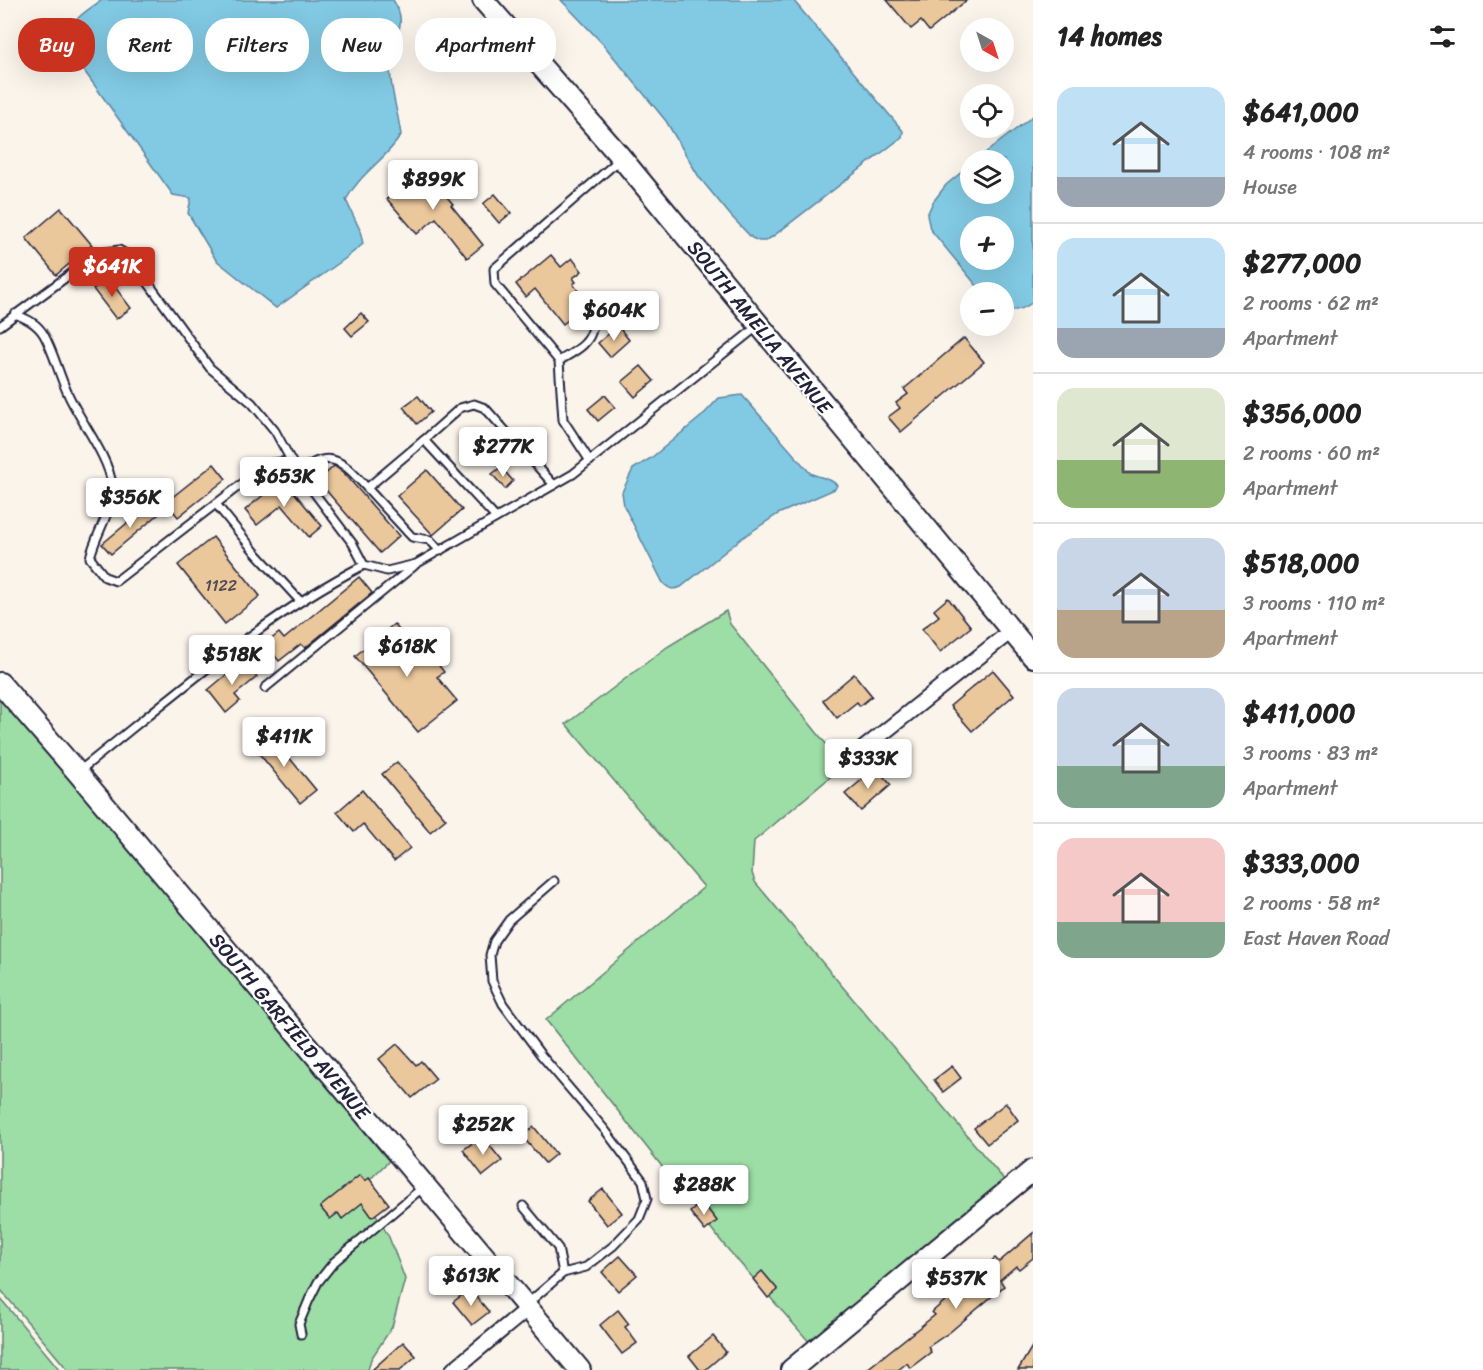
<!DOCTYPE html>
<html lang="en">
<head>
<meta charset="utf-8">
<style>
  body { margin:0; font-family:Sriracha,sans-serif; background:#f6f6f6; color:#222; height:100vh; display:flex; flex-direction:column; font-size:22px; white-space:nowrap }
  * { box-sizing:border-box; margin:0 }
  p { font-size:20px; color:#767676 }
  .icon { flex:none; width:33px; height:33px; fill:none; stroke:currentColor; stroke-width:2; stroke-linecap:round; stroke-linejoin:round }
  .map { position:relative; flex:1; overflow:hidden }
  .panel { display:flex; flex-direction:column; background:#fff; width:450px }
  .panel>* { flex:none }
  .banner { position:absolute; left:18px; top:18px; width:570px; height:54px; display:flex; gap:12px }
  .needle { width:39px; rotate:141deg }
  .fabs { position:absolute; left:960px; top:18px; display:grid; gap:12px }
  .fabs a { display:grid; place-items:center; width:54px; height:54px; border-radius:50%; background:#fff; box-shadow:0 6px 24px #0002; font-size:30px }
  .price { position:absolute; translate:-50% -51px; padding:0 14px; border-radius:6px; background:#fff; color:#222; font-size:20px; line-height:39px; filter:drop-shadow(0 2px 3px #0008) }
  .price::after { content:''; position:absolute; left:50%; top:36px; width:18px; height:14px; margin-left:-9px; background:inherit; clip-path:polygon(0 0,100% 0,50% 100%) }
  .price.selected { background:#c8321e; color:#fff }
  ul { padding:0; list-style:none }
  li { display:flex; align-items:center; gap:18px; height:150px; padding:0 24px }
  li+li { border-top:2px solid #e0e0e0 }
  li span { display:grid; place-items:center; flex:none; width:168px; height:120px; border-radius:18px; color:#555 }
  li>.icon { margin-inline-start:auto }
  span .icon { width:72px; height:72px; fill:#fffc; stroke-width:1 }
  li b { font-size:26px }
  h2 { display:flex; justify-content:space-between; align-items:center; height:72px; padding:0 24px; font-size:26px }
  .tag { padding:0 21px; border-radius:24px; background:#fff; box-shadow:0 6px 24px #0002; font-size:21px; line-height:54px }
  .tag.selected { background:#c8321e; color:#fff }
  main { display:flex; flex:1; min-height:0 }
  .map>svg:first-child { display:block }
  .green { fill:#9ddda6; stroke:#608070; stroke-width:1.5 }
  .water { fill:#82c9e3; stroke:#5c86a0; stroke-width:1.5; fill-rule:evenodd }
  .building { fill:#ebc79c; stroke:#22223b; stroke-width:1.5 }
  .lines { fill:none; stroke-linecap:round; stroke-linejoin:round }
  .lane-casing { stroke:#22223b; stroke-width:11 }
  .street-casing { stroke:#22223b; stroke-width:18 }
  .secondary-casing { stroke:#22223b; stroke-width:24 }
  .lane { stroke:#fff; stroke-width:7 }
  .street { stroke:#fff; stroke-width:14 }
  .secondary { stroke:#fff; stroke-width:20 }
  .labels { text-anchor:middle; stroke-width:4.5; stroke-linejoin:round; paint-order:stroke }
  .number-label { font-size:16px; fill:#544b53 }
  .street-label { font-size:20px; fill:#22223b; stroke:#fff }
</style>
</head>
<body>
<main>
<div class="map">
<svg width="1033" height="1370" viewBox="0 0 1033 1370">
  <rect width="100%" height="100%" fill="#fbf4eb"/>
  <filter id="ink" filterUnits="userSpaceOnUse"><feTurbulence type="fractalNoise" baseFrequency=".0167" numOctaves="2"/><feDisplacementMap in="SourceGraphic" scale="12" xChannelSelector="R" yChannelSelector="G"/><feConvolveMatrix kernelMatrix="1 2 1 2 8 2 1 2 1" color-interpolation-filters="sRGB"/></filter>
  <g filter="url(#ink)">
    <g class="green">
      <polygon points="726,611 730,624 830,749 841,768 754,841 752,873 755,882 1006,1182 811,1344 725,1246 546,1020 704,887 566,724 667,647"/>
      <polygon points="0,694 389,1161 361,1188 389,1237 405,1279 392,1327 371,1359 368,1370 68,1370 0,1289"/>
      <polygon points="0,1298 60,1370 0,1370"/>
    </g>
    <g class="water">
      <path d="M102,0H393C411,26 390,40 390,66C390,89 398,112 401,135C386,160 359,174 346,200L360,230L363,244L346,258L276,308L216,260L188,213L191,198L173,195L80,65L65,41C71,20 84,12 102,0Z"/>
      <polygon points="561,0 793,0 903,131 902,137 772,237 765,241 759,241 752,238 731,216 699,177 666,121 603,44"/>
      <path d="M1033,116V302C1024,309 1015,312 1004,310V292H982L930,229L927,215L933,202L946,185L970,165V194H1004V160H976ZM970,226H1004V260H970Z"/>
      <path d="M742,395L810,473C819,478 829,477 837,485L835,489L778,514L742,538L681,587C673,590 670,590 663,583L624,506L622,492L633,469L651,458L702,416L719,398Z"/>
    </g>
    <g class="building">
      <polygon points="887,0 967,0 929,31 921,21 911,29"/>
      <polygon points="423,169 453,204 451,205 483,245 467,258 436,218 417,234 387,199"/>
      <polygon points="495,194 511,213 499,223 483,204"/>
      <polygon points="61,208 92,245 56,275 26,238"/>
      <polygon points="551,255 561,267 572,258 582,271 573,278 576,282 573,284 588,304 563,324 535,289 526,297 516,284"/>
      <polygon points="108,278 131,308 116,319 93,289"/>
      <polygon points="361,313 369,322 352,336 345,328"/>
      <polygon points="618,326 629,340 610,357 598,343"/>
      <polygon points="964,338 984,362 901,432 888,417 900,408 896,403 908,394 904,389"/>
      <polygon points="641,366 654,381 635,397 622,382"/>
      <polygon points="605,395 615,407 598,421 588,409"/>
      <polygon points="418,396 431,412 417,424 403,407"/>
      <polygon points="214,464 226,479 178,517 166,502"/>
      <polygon points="334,466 344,473 399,536 380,553 318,481"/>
      <polygon points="501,467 513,481 505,489 492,474"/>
      <polygon points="427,470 462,510 433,535 397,496"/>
      <polygon points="283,479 322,526 309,537 282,505 257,525 245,510"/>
      <polygon points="150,504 159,514 111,554 102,544"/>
      <polygon points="213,537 260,596 225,624 178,565"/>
      <polygon points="359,577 372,593 305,648 301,644 279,661 265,644 279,633 284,639"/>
      <polygon points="948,598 971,627 940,652 922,629 939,616 934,610"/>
      <polygon points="394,624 423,659 430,654 444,672 437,677 457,701 418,732 355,656"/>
      <polygon points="243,661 257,677 235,695 240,701 226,713 208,690"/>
      <polygon points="993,670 1014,695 972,731 950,706"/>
      <polygon points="854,674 872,696 860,706 857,702 837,718 823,700"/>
      <polygon points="268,732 316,790 300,803 252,745"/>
      <polygon points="397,762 446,819 430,832 382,774"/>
      <polygon points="876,768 891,785 861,811 845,794"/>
      <polygon points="362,790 410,848 394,861 363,824 354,832 337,812"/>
      <polygon points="397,1044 416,1065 421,1061 436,1079 412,1098 379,1059"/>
      <polygon points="952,1066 961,1078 943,1092 934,1080"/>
      <polygon points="1006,1103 1018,1120 987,1144 974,1128"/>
      <polygon points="534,1127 556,1154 545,1163 522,1136"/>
      <polygon points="482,1136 502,1161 483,1176 463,1150"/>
      <polygon points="673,1172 684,1186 676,1193 665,1179"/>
      <polygon points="360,1175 365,1181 369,1178 389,1204 372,1217 362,1203 342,1219 338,1213 330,1219 320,1207"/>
      <polygon points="603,1189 622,1213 607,1225 588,1201"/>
      <polygon points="702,1202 717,1221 705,1231 690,1212"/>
      <polygon points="1033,1233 1033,1258 1019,1269 1016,1266 1000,1280 1004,1286 950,1332 928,1347 931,1352 910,1368 907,1363 898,1370 866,1370 935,1315 932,1312 995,1258 999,1262"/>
      <polygon points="620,1256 637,1275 618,1291 602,1272"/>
      <polygon points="762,1271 778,1290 768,1298 753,1279"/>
      <polygon points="470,1289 489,1312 472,1325 453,1302"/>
      <polygon points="618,1310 629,1324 625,1327 637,1343 622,1354 600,1325"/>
      <polygon points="713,1336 726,1352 705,1370 700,1370 689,1356"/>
      <polygon points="403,1342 416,1356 400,1370 372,1370"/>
      <polygon points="1033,1345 1033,1370 1018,1370"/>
    </g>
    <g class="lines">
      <g class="lane-casing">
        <g id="lane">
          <path d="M15,314C27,319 37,323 44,335C54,353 59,375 68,394C80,421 109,457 112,485C114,510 95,534 90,558L105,577L116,581L239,486L272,463L291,461"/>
          <polyline points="0,326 99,253 119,250 128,255 210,368 252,403 275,431 294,466 353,544 364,565"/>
          <path d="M559,361C575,351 590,345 593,326L585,315"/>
          <polyline points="590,461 563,420 559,361 495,284 494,269 619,160"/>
          <path d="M299,473C330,446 344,463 367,488L424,440"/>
          <polyline points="367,488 412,537 430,540 440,551"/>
          <polyline points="216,504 255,552 300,601"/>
          <polyline points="496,518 424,440 460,408 474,404 485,408 554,485"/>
          <polyline points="265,688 414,566"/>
          <path d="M78,772C170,699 259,619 364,565L387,571L416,564L573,474L758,326"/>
          <polyline points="523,1206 558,1248 563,1273"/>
          <polyline points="527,1304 563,1273 586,1267 613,1246 639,1219 647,1199 643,1181 605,1130 541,1055 503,1004 492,981 490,955 494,941 509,920 554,881"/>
          <polyline points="301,1334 299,1324 309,1300 318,1282 334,1262 422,1188"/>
        </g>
      </g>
      <g class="street-casing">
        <g id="street">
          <polyline points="863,749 1011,631"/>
          <polyline points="453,1370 527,1309"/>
        </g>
      </g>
      <g class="secondary-casing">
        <g id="secondary">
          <polyline points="483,0 619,155 1033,657"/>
          <polyline points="0,683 77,772 580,1370"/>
          <polyline points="791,1370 1033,1170"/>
        </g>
      </g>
      <use href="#lane" class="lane"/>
      <use href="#street" class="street"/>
      <use href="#secondary" class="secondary"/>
    </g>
  </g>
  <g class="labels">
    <g class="number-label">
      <text x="221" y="591">1122</text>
    </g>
    <g class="street-label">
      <text transform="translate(760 327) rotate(51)" y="7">SOUTH AMELIA AVENUE</text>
      <text transform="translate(290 1026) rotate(50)" y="7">SOUTH GARFIELD AVENUE</text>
    </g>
  </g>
</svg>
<div class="fabs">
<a><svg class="needle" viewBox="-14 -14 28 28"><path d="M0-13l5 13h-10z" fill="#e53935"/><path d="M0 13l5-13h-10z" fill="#767676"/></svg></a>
<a><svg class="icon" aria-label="locate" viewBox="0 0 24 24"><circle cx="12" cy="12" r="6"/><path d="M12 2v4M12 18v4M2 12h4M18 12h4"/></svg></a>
<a><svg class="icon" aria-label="layers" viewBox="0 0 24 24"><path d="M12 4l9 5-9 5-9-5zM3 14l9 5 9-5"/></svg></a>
<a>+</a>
<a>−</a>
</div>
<b class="price" style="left:433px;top:211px">$899K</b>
<b class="price selected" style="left:112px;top:298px">$641K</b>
<b class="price" style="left:614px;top:342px">$604K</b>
<b class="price" style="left:503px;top:478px">$277K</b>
<b class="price" style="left:284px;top:508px">$653K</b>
<b class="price" style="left:130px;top:529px">$356K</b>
<b class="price" style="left:407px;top:678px">$618K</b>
<b class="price" style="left:232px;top:686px">$518K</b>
<b class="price" style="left:284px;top:768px">$411K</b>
<b class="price" style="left:868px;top:790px">$333K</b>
<b class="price" style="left:483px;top:1156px">$252K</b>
<b class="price" style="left:704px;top:1216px">$288K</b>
<b class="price" style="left:471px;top:1307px">$613K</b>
<b class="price" style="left:956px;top:1310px">$537K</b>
<div class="banner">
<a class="tag selected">Buy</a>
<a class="tag">Rent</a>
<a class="tag">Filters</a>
<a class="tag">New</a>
<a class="tag">Apartment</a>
</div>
</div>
<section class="panel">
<h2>14 homes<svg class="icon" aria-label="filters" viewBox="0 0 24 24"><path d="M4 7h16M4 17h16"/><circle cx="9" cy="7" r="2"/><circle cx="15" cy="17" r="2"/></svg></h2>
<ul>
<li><span style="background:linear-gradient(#bfe0f5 75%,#9aa5b1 0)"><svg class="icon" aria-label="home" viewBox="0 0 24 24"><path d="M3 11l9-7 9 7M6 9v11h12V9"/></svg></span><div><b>$641,000</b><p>4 rooms · 108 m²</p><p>House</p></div></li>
<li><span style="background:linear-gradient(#bfe0f5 75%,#9aa5b1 0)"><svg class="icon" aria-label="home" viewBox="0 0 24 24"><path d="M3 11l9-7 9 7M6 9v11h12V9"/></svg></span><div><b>$277,000</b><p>2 rooms · 62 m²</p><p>Apartment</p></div></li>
<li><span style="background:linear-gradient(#dfe7d0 60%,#8fb573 0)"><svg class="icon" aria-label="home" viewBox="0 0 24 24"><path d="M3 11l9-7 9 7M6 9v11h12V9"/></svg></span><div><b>$356,000</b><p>2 rooms · 60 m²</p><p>Apartment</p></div></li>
<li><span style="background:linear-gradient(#c9d6e8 60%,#b9a48a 0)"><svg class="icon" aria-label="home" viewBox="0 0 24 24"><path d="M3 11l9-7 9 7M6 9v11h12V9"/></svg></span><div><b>$518,000</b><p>3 rooms · 110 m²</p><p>Apartment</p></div></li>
<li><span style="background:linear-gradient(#c9d6e8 65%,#7fa58c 0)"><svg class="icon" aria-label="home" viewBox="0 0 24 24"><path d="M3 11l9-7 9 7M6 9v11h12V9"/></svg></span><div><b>$411,000</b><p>3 rooms · 83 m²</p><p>Apartment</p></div></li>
<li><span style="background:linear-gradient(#f6c9c9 70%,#7fa58c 0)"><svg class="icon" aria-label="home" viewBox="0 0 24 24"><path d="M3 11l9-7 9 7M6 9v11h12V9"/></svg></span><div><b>$333,000</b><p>2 rooms · 58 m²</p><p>East Haven Road</p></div></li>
</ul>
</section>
</main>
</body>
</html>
